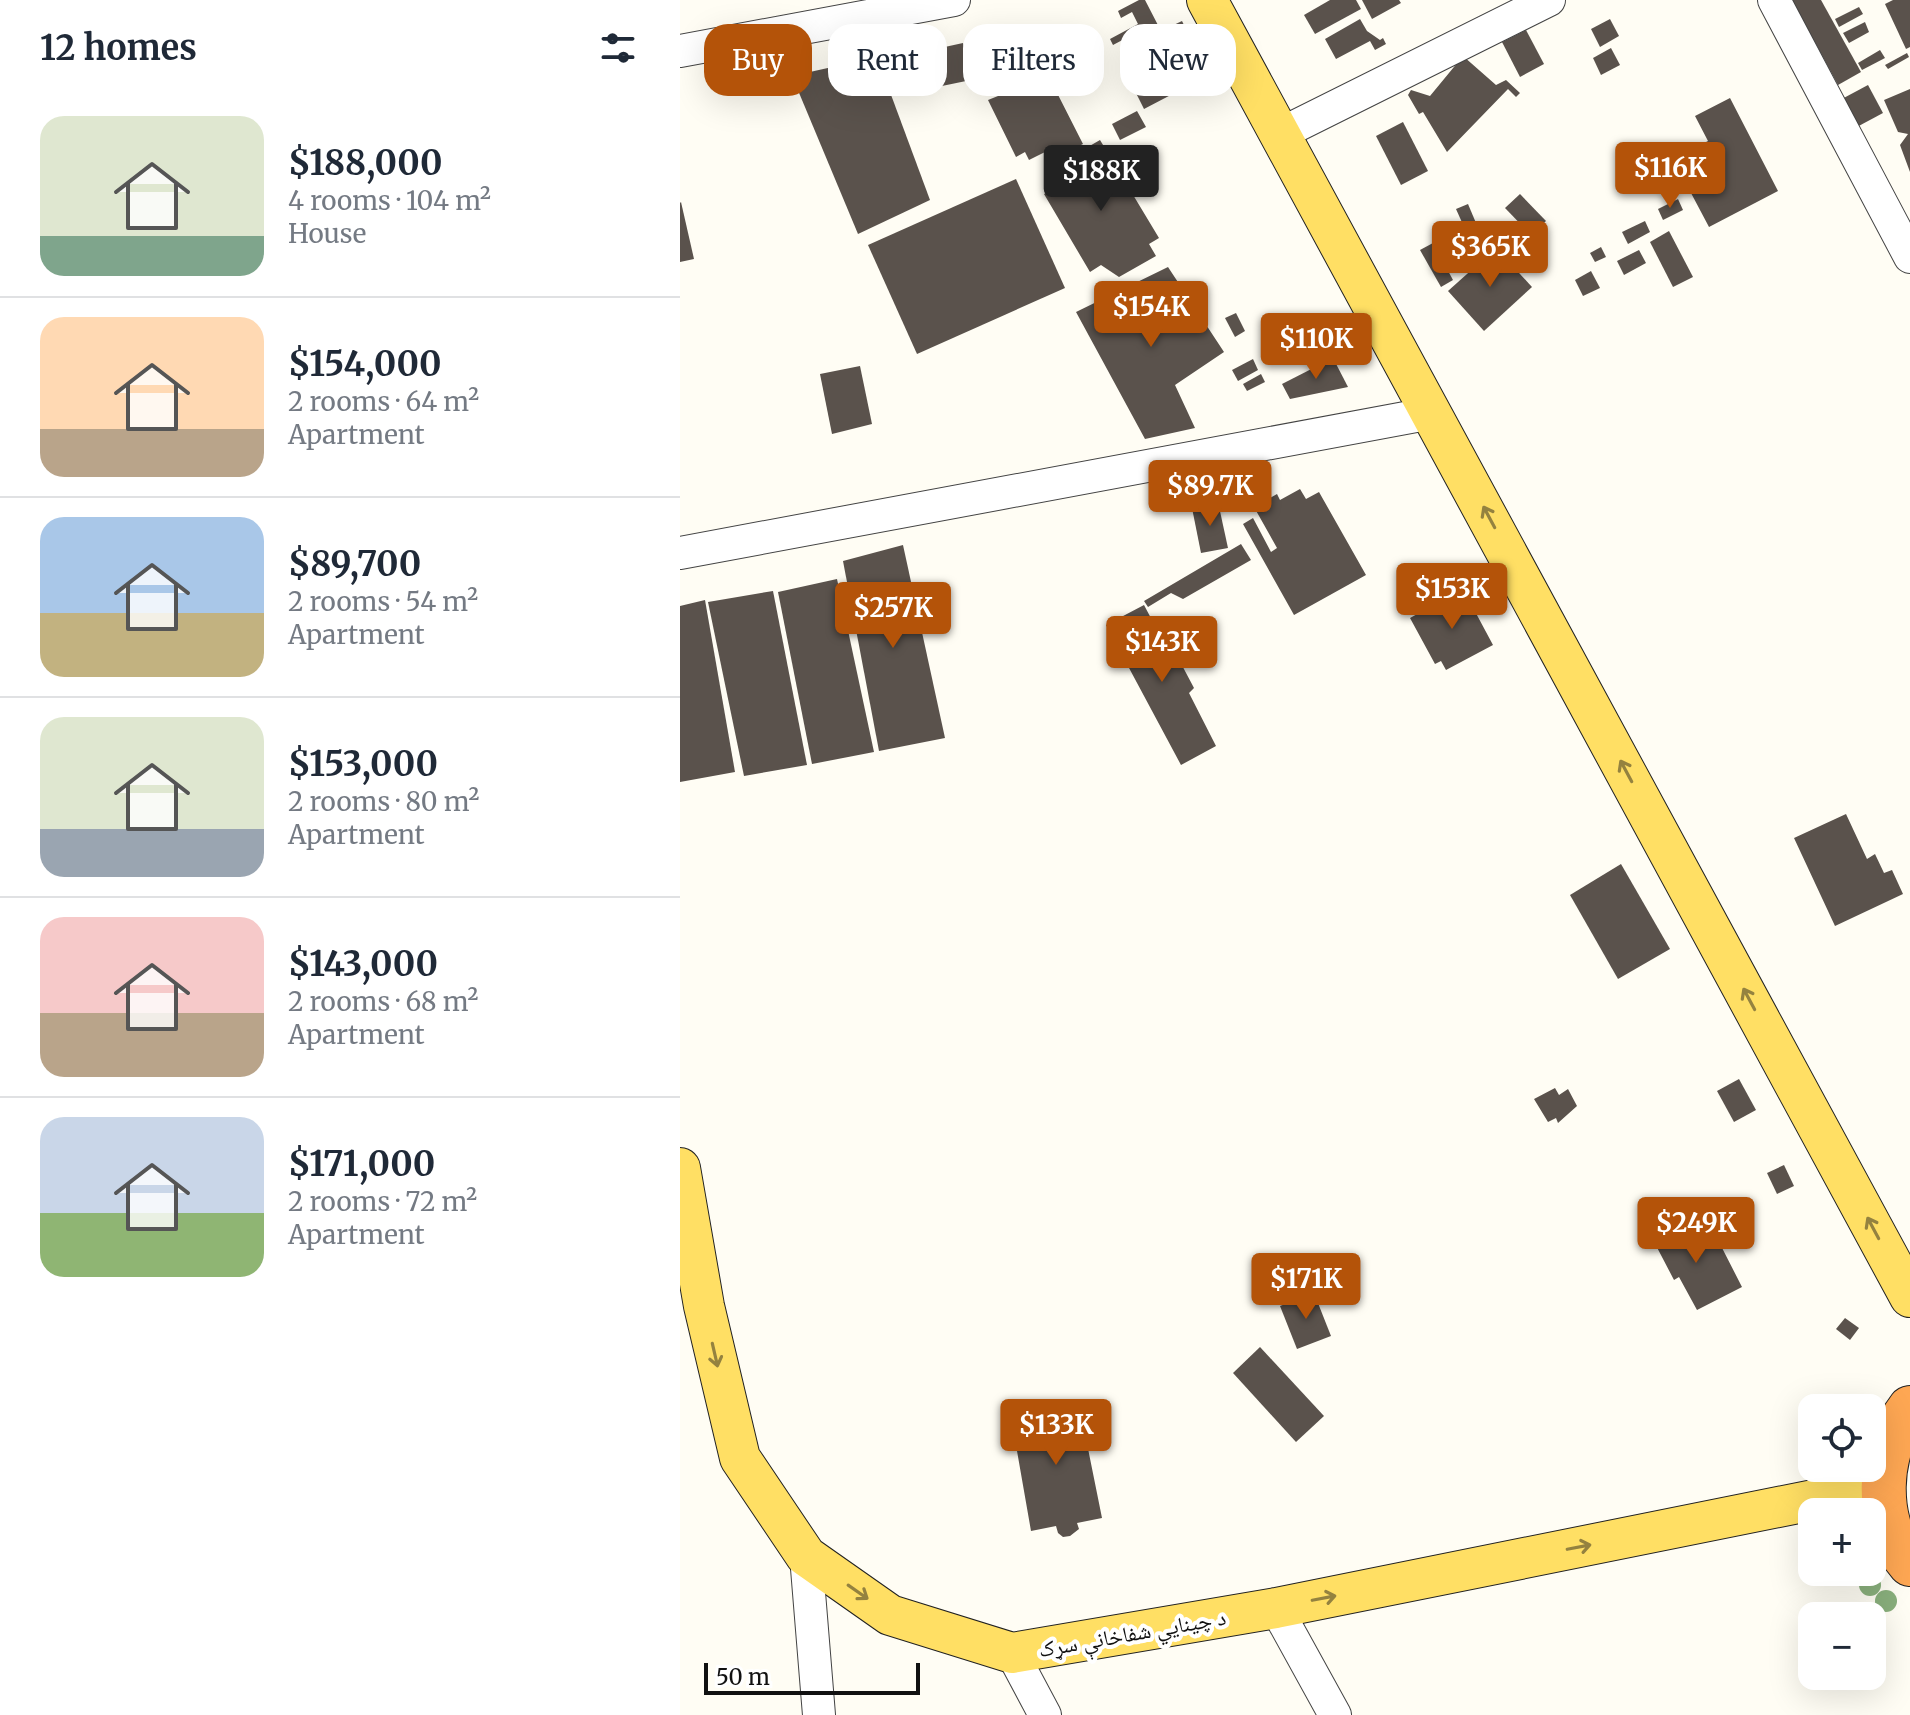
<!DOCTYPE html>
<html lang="en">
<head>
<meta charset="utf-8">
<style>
  body { margin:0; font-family:Merriweather,"Noto Naskh Arabic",serif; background:#f2f2f3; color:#1f2937; height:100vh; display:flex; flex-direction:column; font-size:30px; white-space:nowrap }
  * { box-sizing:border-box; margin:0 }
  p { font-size:26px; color:#747a83 }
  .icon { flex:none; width:44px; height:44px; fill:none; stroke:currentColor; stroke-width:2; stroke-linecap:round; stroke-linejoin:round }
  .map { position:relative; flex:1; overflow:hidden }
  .details { display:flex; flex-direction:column; background:#fff; width:680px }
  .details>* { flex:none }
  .hud { position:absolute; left:24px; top:24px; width:760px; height:72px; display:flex; gap:16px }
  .controls { position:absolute; left:1118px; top:1394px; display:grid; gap:16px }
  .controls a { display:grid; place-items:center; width:88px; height:88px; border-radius:16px; background:#fff; box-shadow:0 8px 32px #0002; font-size:40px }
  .scale { position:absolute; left:24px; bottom:20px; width:216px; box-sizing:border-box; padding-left:8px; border:4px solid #111; border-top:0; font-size:22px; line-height:28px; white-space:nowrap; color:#111; -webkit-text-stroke:6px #fff; paint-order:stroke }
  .price { position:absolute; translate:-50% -68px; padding:0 18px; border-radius:8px; background:#b45309; color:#fff; font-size:26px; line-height:52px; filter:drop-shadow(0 2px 4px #0008) }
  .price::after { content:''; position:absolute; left:50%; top:48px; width:24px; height:18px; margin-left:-12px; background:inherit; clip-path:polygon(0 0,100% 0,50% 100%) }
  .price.selected { background:#222; color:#fff }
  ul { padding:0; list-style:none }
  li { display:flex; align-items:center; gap:24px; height:200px; padding:0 40px }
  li+li { border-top:2px solid #e0e1e3 }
  li span { display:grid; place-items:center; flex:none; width:224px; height:160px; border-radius:24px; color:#555 }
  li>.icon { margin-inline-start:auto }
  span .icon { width:96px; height:96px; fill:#fffc; stroke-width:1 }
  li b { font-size:34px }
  h2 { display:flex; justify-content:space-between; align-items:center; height:96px; padding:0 40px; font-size:34px }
  .pill { padding:0 28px; border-radius:24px; background:#fff; box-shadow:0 8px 32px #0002; font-size:28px; line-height:72px }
  .pill.selected { background:#b45309; color:#fff }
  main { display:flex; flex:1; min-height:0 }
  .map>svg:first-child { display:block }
  .building { fill:#5a524c }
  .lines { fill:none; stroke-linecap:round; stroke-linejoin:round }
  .minor-casing { stroke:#444; stroke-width:34 }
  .major-casing { stroke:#222; stroke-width:42 }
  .highway-casing { stroke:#222; stroke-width:46 }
  .minor { stroke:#fff; stroke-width:32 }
  .major { stroke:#ffdf64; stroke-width:40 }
  .highway { stroke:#fea753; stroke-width:44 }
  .tree { fill:#89af7c }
  .oneway { stroke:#94823f }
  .labels { text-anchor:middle; stroke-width:8; stroke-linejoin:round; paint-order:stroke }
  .street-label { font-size:22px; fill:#111; stroke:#fff }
</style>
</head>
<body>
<main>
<section class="details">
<h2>12 homes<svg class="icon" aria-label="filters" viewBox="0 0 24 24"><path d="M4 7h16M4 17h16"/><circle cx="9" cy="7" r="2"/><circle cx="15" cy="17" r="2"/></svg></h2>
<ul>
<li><span style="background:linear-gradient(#dfe7d0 75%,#7fa58c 0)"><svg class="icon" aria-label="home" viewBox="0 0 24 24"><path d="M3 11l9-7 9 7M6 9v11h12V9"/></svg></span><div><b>$188,000</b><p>4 rooms · 104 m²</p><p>House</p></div></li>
<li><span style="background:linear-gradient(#ffd9b3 70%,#b9a48a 0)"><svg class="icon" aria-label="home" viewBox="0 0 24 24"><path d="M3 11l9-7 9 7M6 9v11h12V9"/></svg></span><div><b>$154,000</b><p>2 rooms · 64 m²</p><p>Apartment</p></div></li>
<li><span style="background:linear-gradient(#a9c7e8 60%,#c2b280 0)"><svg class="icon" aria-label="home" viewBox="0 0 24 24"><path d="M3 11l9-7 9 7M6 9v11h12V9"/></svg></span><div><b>$89,700</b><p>2 rooms · 54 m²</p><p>Apartment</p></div></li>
<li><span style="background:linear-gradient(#dfe7d0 70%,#9aa5b1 0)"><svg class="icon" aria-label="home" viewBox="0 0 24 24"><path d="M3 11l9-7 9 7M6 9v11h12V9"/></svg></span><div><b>$153,000</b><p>2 rooms · 80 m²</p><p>Apartment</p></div></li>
<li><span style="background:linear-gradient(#f6c9c9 60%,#b9a48a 0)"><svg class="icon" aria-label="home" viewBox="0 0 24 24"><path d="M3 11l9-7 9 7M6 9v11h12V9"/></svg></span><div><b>$143,000</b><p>2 rooms · 68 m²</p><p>Apartment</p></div></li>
<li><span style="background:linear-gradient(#c9d6e8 60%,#8fb573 0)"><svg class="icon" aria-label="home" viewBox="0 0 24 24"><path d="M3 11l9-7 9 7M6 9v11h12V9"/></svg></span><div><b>$171,000</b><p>2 rooms · 72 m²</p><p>Apartment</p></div></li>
</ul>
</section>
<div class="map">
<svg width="1230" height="1715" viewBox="0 0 1230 1715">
  <rect width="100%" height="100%" fill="#fffdf4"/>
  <g class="building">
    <polygon points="459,0 465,0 481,31 502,21 509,35 486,47 506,87 464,109 456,93 475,83 450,36 433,45 430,39 458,24 452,12 441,18 438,11"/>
    <polygon points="650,0 676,0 681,9 635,34 624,15"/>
    <polygon points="682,0 719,0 721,3 692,19"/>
    <polygon points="1112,0 1141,0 1181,72 1158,85"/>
    <polygon points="1213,0 1230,0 1230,47 1226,49 1205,4"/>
    <polygon points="1179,7 1183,14 1159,27 1155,19"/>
    <polygon points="680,19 687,31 700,40 703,38 706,44 695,50 690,41 656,59 645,39"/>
    <polygon points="930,19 939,36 920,47 911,29"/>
    <polygon points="1185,22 1189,32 1169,43 1163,33"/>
    <polygon points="846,30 864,64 840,77 822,42"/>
    <polygon points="351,41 369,77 359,82 362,88 372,83 403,144 369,161 365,152 349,160 345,152 336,157 308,100 318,96 303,65"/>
    <polygon points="283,43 291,80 218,95 210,59"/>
    <polygon points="931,48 940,65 921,75 913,58"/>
    <polygon points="1200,50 1205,58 1182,70 1178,63"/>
    <polygon points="1227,53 1229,57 1208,69 1205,65"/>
    <polygon points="783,56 816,85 826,80 840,93 836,97 828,89 767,152 743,112 739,114 728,95 731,90 750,96"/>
    <polygon points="197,57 250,200 178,234 112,76"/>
    <polygon points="1188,85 1203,113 1175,128 1160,100"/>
    <polygon points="1230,89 1230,172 1220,145 1228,134 1218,132 1204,100"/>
    <polygon points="1050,98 1098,191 1029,227 993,159 1028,141 1015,116"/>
    <polygon points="457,111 466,127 440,140 432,124"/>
    <polygon points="723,122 748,171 721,185 696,136"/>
    <polygon points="420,140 479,238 469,244 476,256 439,277 421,265 410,272 364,194 371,190 368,185 382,177 375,166"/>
    <polygon points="336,179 385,288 237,354 188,245"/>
    <polygon points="840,194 866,221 851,235 825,208"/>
    <polygon points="998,199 1003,210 983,220 978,209"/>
    <polygon points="1,202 14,259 0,262 0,203"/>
    <polygon points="788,204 804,242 793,247 776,209"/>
    <polygon points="965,221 970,232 948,244 942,232"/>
    <polygon points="989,231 1013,277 993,287 970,242"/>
    <polygon points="753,243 773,280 761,287 740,250"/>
    <polygon points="921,247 926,257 915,262 910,253"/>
    <polygon points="816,248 852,287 804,331 768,291"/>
    <polygon points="959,250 966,263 944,275 937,261"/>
    <polygon points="488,267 544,352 495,385 515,428 465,439 396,312"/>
    <polygon points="911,271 920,288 903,296 895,280"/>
    <polygon points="556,313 565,331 555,337 545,318"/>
    <polygon points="653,358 668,387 610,399 602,384"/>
    <polygon points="573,359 578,370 558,381 552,370"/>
    <polygon points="180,366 192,424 152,434 140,374"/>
    <polygon points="581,374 585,382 567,391 563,384"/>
    <polygon points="620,489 626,499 639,492 686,575 614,615 563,524 573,518 591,552 597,548 574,507 597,494 600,500"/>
    <polygon points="538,502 548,548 521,553 512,508"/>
    <polygon points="561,544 571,560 503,599 491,593 468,607 464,601"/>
    <polygon points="223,545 265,738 199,751 163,561"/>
    <polygon points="157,579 194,752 132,764 98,592"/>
    <polygon points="783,589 813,645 766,670 761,661 755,664 730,618"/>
    <polygon points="93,591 127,765 64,776 28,602"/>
    <polygon points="25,600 55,772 0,782 0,606"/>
    <polygon points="464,605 491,656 496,654 514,688 509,693 536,746 501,765 426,625"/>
    <polygon points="1166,814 1187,859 1195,854 1204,873 1212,870 1223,894 1155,926 1114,838"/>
    <polygon points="941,864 990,949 938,979 890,895"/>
    <polygon points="1059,1079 1076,1110 1054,1122 1037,1091"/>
    <polygon points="875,1088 879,1095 888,1089 897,1106 878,1123 876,1118 868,1122 854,1099"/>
    <polygon points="1104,1165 1114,1186 1097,1194 1087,1173"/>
    <polygon points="999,1219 1011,1242 1019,1244 1022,1250 1039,1242 1062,1287 1017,1310 999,1277 994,1280 970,1234"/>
    <polygon points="634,1293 651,1336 617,1349 600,1306"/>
    <polygon points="1165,1318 1179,1328 1170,1340 1156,1329"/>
    <polygon points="580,1347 644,1416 616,1442 553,1373"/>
    <polygon points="398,1399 422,1518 397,1523 399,1529 390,1536 383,1537 378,1533 376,1526 351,1531 330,1411"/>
    <polygon points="1160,1603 1172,1616 1149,1616"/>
  </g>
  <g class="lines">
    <g class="minor-casing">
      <g id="minor">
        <polyline points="1094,0 1230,257"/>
        <polyline points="0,51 274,0"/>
        <polyline points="600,134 869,0"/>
        <polyline points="0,553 752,413"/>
        <polyline points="126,1556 139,1715"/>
        <polyline points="596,1608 655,1715"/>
        <polyline points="332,1653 365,1715"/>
      </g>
    </g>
    <g class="major-casing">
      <g id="major">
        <polyline points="527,0 1230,1297"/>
        <polyline points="0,1168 24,1306 60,1458 126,1556 210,1615 332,1653 596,1608 1203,1486"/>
      </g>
    </g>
    <g class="highway-casing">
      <path id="highway" d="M1230,1408C1197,1451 1193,1522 1230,1564"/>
    </g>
    <use href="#minor" class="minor"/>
    <use href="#major" class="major"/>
    <use href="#highway" class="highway"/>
  </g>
  <g class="tree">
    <circle cx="1190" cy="1585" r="11"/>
    <circle cx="1206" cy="1601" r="11"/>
  </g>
  <defs><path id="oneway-shaft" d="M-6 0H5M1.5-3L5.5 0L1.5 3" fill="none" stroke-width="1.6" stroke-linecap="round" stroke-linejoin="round" transform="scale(2)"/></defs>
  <g class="oneway">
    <use href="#oneway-shaft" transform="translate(809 517) rotate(-118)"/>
    <use href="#oneway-shaft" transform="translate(946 771) rotate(-118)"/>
    <use href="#oneway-shaft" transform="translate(1069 999) rotate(-118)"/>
    <use href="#oneway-shaft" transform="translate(1193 1228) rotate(-118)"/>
    <use href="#oneway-shaft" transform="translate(35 1355) rotate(77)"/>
    <use href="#oneway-shaft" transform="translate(899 1547) rotate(-11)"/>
    <use href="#oneway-shaft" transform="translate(178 1592) rotate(35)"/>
    <use href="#oneway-shaft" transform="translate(644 1598) rotate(-11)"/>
  </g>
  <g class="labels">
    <g class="street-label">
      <text transform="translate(452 1633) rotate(-10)" y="8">د چينايي شفاخانې سړک</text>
    </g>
  </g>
</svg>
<div class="controls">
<a><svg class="icon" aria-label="locate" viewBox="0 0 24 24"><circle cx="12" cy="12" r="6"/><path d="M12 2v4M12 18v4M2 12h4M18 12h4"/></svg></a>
<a>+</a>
<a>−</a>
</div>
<div class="scale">50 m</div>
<b class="price" style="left:990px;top:210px">$116K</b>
<b class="price selected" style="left:421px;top:213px">$188K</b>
<b class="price" style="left:810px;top:289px">$365K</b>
<b class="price" style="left:471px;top:349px">$154K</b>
<b class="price" style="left:636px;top:381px">$110K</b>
<b class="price" style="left:530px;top:528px">$89.7K</b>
<b class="price" style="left:772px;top:631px">$153K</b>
<b class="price" style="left:213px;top:650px">$257K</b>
<b class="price" style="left:482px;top:684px">$143K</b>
<b class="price" style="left:1016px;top:1265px">$249K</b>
<b class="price" style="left:626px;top:1321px">$171K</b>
<b class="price" style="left:376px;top:1467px">$133K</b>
<div class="hud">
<a class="pill selected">Buy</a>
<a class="pill">Rent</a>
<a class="pill">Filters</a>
<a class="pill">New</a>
</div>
</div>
</main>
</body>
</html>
